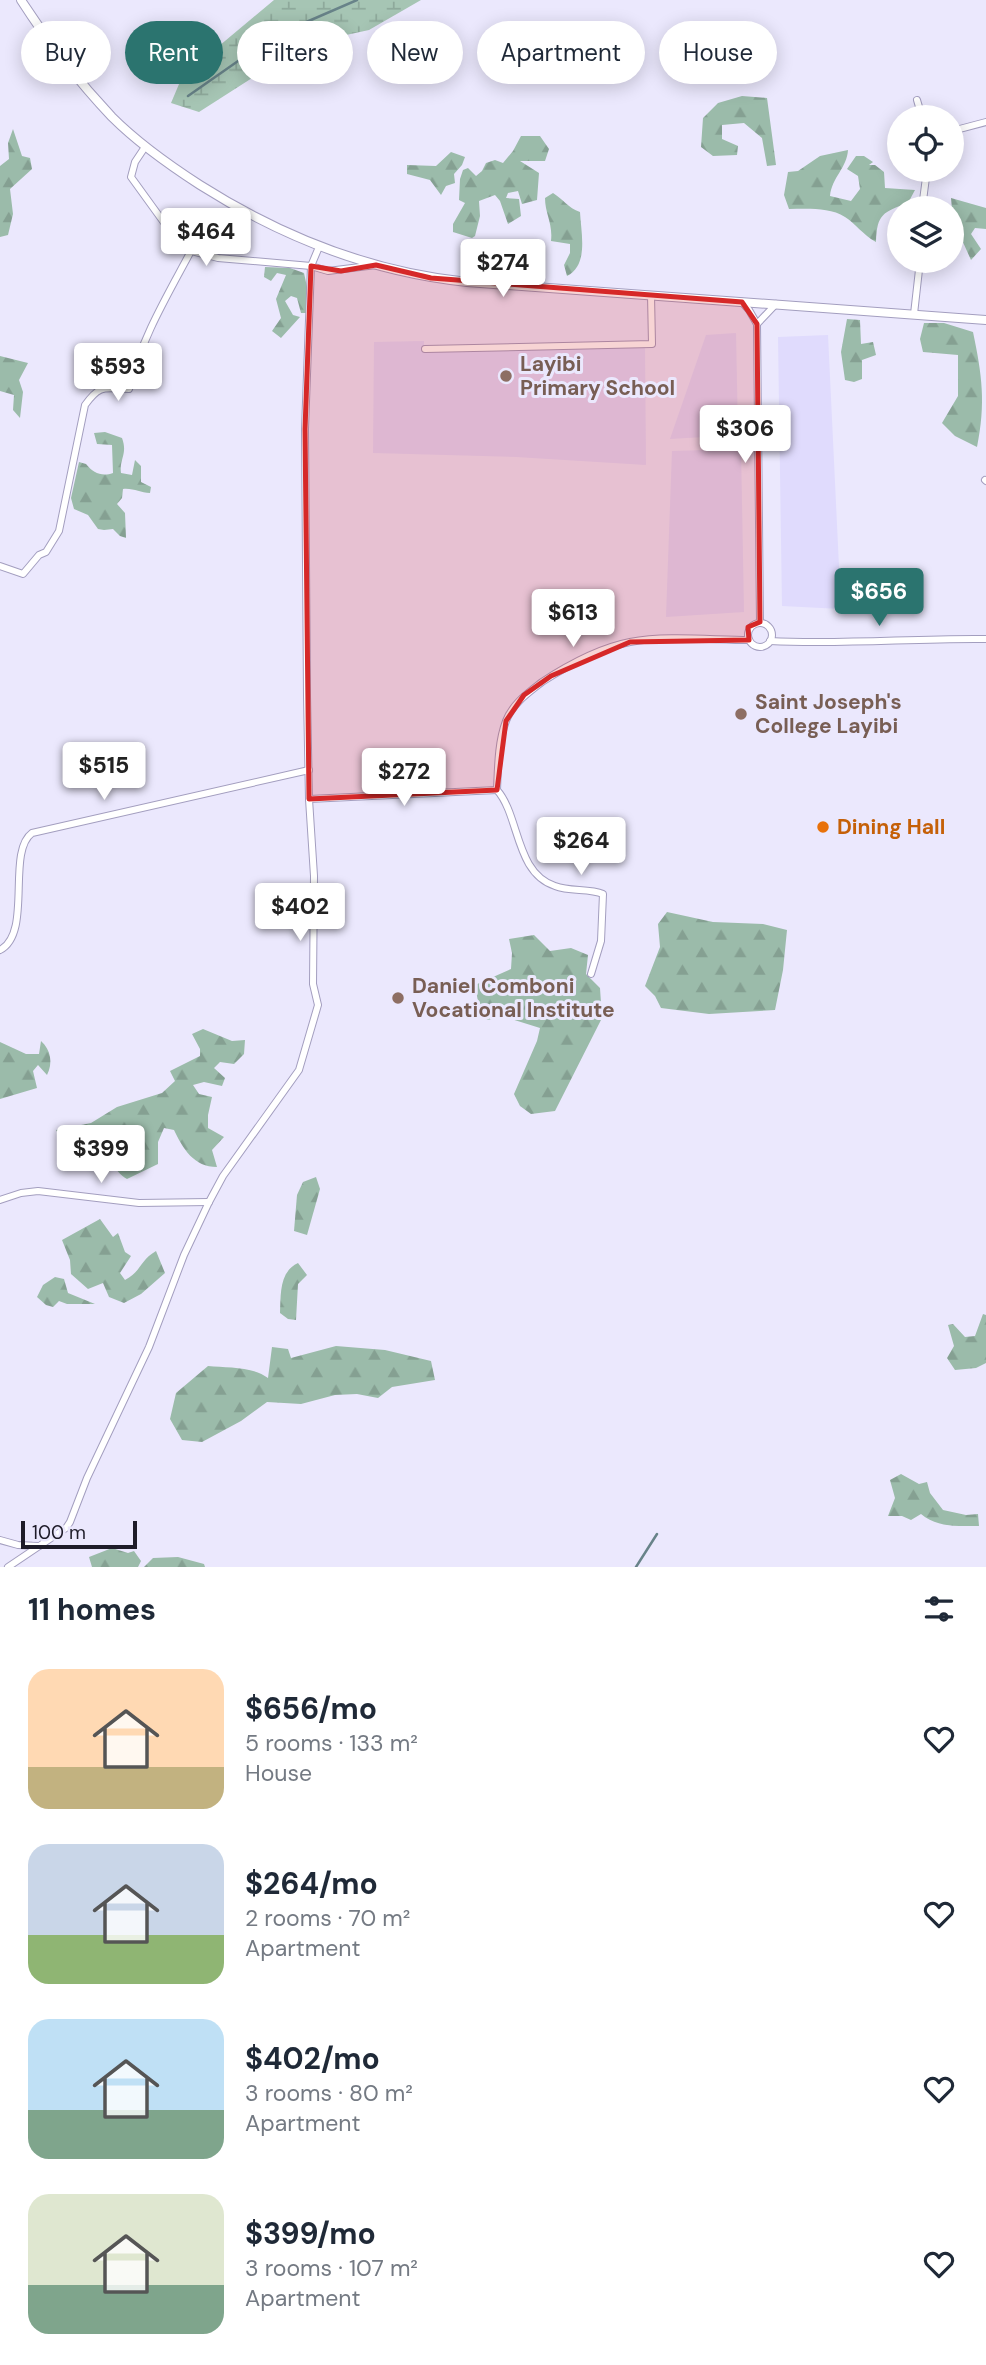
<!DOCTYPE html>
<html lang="en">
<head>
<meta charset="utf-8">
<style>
  body { margin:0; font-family:"DM Sans",sans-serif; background:#f6f6f7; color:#1f2937; height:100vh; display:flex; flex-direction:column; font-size:26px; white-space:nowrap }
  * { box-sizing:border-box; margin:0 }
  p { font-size:23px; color:#747a83 }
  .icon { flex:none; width:38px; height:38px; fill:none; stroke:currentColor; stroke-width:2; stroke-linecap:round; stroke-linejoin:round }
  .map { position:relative; height:1567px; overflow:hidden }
  .drawer { display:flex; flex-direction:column; background:#fff; flex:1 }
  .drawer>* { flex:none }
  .banner { position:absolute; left:21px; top:21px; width:945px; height:63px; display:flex; gap:14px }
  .fabs { position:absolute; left:887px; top:105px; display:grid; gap:14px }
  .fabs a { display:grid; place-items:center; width:77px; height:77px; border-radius:50%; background:#fff; box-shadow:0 4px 18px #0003; font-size:35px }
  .scale { position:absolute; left:21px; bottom:18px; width:116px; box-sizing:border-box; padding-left:7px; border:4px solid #1e1c29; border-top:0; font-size:19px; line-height:24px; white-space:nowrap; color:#1e1c29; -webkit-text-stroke:5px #ebe8fd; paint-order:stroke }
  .price { position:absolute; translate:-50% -60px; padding:0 16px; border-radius:7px; background:#fff; color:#222; font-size:23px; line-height:46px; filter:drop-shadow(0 2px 4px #0008) }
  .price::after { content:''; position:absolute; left:50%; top:42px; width:21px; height:16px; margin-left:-10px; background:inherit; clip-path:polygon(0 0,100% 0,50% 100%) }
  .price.selected { background:#2b746f; color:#fff }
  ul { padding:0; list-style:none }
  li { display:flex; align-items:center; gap:21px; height:175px; padding:0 28px }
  li span { display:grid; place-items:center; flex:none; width:196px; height:140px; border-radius:21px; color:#555 }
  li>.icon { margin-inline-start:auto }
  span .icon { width:84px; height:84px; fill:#fffc; stroke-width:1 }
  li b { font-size:30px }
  h2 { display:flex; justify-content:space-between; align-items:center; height:84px; padding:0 28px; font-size:30px }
  .pill { padding:0 24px; border-radius:32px; background:#fff; box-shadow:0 4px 18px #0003; font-size:24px; line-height:63px }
  .pill.selected { background:#2b746f; color:#fff }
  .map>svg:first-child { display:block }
  .built { fill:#e0dbfd }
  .forest { fill:url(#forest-firs) }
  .wetland { fill:url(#wetland-marsh) }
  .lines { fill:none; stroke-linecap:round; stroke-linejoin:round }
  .stream { stroke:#688389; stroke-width:2.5 }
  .minor-casing { stroke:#a39ebf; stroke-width:8 }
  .tertiary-casing { stroke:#a39ebf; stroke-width:10 }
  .minor { stroke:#fff; stroke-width:6 }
  .tertiary { stroke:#fff; stroke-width:8 }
  .marked { fill:#d62828; fill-opacity:0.2; stroke:#d62828; stroke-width:5; stroke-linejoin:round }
  .education-dot { fill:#8d6e63; stroke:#ebe8fd; stroke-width:2.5 }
  .food-dot { fill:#e8710a; stroke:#ebe8fd; stroke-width:2.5 }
  .labels { text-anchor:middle; stroke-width:6; stroke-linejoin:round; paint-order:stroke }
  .education-label { font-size:21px; font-weight:bold; fill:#785e54; stroke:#ebe8fd; text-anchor:start }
  .food-label { font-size:21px; font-weight:bold; fill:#c56008; stroke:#ebe8fd; text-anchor:start }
</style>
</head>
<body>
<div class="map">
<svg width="986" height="1567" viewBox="0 0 986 1567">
  <defs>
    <pattern id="forest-firs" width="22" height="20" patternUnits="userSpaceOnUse" patternTransform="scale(1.75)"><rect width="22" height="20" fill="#9bbbaa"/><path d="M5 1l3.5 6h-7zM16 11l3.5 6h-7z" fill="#85a092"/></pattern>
    <pattern id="wetland-marsh" width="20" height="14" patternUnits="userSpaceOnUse" patternTransform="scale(1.75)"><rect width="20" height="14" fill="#a6c5b4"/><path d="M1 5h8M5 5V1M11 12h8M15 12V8" fill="none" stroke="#8ea99b"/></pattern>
  </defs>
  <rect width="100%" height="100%" fill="#ebe8fd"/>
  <g class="built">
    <polygon points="736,333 738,435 670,439 706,335"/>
    <polygon points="828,335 841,609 782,606 778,337"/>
    <polygon points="424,341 424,351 645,346 646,465 516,457 373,453 374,342"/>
    <polygon points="741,449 744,612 666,617 672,451"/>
  </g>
  <g class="forest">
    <polygon points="742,96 767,98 776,165 767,166 762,138 744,123 722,125 722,139 738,146 737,155 713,156 701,147 703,118 718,103"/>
    <polygon points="13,129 22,156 30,158 32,169 10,189 13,214 8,235 0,237 0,166 9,159 8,143"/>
    <polygon points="521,136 540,136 549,149 545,161 520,161 539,173 537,200 522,204 518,191 508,193 506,198 519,199 521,216 508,224 500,201 495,195 479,201 480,216 475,236 472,238 453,232 453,224 465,203 459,200 460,179 463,170 468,168 476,176 482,171 486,163 495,160 503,163 513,151"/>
    <path d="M848,150C847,168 832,177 830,196L851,201L860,189L858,176L847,169L856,156H864L873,162L869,165H875L884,172L885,188L915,190L908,203C883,212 877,214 876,242C863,235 855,223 845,217C829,207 807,209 789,209L784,195L788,172L798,171L820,156Z"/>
    <polygon points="451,152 465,157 462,165 454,174 455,183 446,186 441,195 430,180 407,174 407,165 436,166"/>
    <path d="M553,193C563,199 568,208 580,212C581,233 589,265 567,276L564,265L570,253V244L551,241C553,223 545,214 545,198Z"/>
    <polygon points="951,198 986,208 986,229 975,228 971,234 981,249 971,260 953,220"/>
    <polygon points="265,267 290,268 304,273 307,287 307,313 301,313 297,298 291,296 285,301 293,315 300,317 281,338 272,331 281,318 276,299 286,275 277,273 271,281 264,277"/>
    <polygon points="847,319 860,320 861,344 873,342 876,355 862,360 862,379 854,382 845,380 841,352"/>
    <path d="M924,323H944L973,332C982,375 986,403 977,447L955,436L942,423L958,396V355L923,352L920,339Z"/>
    <polygon points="0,356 28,363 19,380 23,392 20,418 13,410 14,395 0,391"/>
    <path d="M105,432L122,438C128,454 119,459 121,473L132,475L135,460L141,466V482L151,487L150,493C140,493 134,488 123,489L122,498L117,504L125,513L126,538L120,536L113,529L104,530L98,529L88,515L74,509L71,498L79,462L86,464C93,473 102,477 113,473L112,445L97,444L94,433Z"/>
    <polygon points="667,912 713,922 763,924 787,930 783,970 775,1010 709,1014 661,1008 655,996 645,986 660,947 658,924"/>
    <polygon points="534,935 550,951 571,948 588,955 586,974 600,988 602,1018 555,1111 531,1114 520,1106 514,1094 537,1041 540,1028 505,1017 487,1020 479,1007 475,985 511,969 512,953 509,939"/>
    <path d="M203,1029L232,1041L245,1040L244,1054L234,1064L220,1062L214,1068L225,1078L222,1086L204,1082L193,1085L199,1094L212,1097L208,1115V1128L224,1137L212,1150L217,1167C194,1167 183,1149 174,1130L164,1128L158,1142V1164L127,1179C113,1170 118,1168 111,1156C105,1148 90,1143 80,1140L67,1149L56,1130L91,1123L117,1107L162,1093L175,1081L170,1071L200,1056V1049L192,1034Z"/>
    <path d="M41,1041C51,1050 53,1063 47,1075L38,1065L33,1071L37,1088L0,1099V1042L26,1054H39Z"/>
    <polygon points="316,1177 320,1189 307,1235 294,1231 297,1195 303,1182"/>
    <path d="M100,1219L113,1237L118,1233L125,1252L131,1256L120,1273L125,1280C142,1271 139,1261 156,1251L165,1273L141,1294L124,1303L109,1297L103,1283L88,1289L71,1274L70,1260L62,1240Z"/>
    <path d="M298,1263L307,1275L298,1284L296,1320L288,1319L280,1313C281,1294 279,1272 298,1263Z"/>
    <polygon points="55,1277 64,1279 68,1293 95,1304 67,1304 59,1301 53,1307 46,1305 37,1297 43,1285"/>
    <polygon points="983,1314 986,1315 986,1363 976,1368 955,1370 947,1358 954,1346 948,1325 953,1324 965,1337 975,1336"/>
    <path d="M336,1346L385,1350L431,1361L435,1380L392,1387L378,1398L357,1394L335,1395L301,1404L267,1402L241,1421L202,1442L182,1440L170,1419L176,1393L208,1366C227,1368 252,1366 268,1378L272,1347L288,1349L291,1358Z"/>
    <path d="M901,1474L919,1484L927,1482L930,1493L943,1510L966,1515L978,1514L979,1526C958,1526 938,1528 921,1514L911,1520L902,1516H888L895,1498L890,1480Z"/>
    <polygon points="112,1548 128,1553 134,1551 141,1561 138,1567 92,1567 89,1557"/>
    <polygon points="178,1557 204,1564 205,1567 144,1567 153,1558"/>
  </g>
  <polygon class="wetland" points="274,0 421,0 369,30 305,44 199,112 171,103 182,77"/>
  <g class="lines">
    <g class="stream">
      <polyline points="188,96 274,36 357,0"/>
      <polyline points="636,1567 657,1534"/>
    </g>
    <g class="minor-casing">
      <g id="minor">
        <polyline points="917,100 922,117"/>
        <polyline points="952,131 986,122"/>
        <polyline points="145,147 135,162 131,177 165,224 191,251 218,258 311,266 328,271 376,265"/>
        <polyline points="922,208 927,170"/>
        <polyline points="742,302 749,310 757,324 760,622"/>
        <polyline points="914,314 920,261"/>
        <polyline points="757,324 776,304"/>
        <polyline points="425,349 652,344 651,295"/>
        <polyline points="985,480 986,481"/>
        <path d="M0,566L23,574L39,555L46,552L59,531L85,405C101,383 105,389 129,389C141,339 167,296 191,251"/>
        <circle cx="760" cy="635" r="12"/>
        <path d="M770,641C842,645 914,638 986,639"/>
        <polyline points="309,799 497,790"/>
        <path d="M0,950C33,933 6,852 32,833L309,770"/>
        <path d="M591,974L601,941L603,894C589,888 570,892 555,886C515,873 520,816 497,790C498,768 498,742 506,721C513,703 528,693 542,682C568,665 599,648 630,642C667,635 712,640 749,640"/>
        <polyline points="0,1200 21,1193 38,1191 139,1203 209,1202"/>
        <polyline points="0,1540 18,1545 39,1546"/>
        <polyline points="8,1567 66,1528 70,1522 87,1478 149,1347 184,1255 209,1202 223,1176 299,1070 318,1005 313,984 314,876 309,799 307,696 305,429 311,266 319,247"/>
      </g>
    </g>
    <g class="tertiary-casing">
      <path id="tertiary" d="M21,0C48,42 78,81 112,117C139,144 169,165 200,185C282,237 370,272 467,282L986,320"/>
    </g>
    <use href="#minor" class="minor"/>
    <use href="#tertiary" class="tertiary"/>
  </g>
  <path class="marked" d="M376,265L431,278L742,302L757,324L760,622L748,627L749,640L630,642L551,676L524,695L506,721L497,790L309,799L305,429L311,266L341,271Z"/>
  <g class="education-dot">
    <circle cx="506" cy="376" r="7"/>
    <circle cx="741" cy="714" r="7"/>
    <circle cx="398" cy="998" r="7"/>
  </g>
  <circle class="food-dot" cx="823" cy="827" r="7"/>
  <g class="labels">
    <g class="education-label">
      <text x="520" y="371">Layibi<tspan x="520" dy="24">Primary School</tspan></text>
      <text x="755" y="709">Saint Joseph's<tspan x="755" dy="24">College Layibi</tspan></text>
      <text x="412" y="993">Daniel Comboni<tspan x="412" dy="24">Vocational Institute</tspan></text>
    </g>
    <g class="food-label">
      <text x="837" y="834">Dining Hall</text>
    </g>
  </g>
</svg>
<div class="fabs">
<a><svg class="icon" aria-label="locate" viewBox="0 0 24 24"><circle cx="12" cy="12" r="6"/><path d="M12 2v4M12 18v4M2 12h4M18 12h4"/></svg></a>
<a><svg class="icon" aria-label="layers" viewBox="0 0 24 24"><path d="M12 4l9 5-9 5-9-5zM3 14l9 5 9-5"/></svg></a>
</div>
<div class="scale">100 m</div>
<b class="price" style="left:206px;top:268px">$464</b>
<b class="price" style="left:503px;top:299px">$274</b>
<b class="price" style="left:118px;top:403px">$593</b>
<b class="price" style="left:745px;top:465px">$306</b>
<b class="price selected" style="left:879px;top:628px">$656</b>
<b class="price" style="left:573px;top:649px">$613</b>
<b class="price" style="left:104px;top:802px">$515</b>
<b class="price" style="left:404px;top:808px">$272</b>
<b class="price" style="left:581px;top:877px">$264</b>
<b class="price" style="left:300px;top:943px">$402</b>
<b class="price" style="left:101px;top:1185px">$399</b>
<div class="banner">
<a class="pill">Buy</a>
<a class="pill selected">Rent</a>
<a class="pill">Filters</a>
<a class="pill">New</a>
<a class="pill">Apartment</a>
<a class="pill">House</a>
</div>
</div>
<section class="drawer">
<h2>11 homes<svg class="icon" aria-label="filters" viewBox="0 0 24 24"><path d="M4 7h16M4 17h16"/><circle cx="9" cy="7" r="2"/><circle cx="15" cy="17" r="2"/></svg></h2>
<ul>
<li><span style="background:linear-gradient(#ffd9b3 70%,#c2b280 0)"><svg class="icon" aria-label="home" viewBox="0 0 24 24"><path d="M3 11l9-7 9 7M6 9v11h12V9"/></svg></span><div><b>$656/mo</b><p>5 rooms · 133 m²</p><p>House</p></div><svg class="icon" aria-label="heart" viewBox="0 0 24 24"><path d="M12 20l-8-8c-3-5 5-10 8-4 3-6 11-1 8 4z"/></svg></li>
<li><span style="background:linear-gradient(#c9d6e8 65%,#8fb573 0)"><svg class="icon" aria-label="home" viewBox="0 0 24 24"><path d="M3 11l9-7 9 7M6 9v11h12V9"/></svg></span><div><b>$264/mo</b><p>2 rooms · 70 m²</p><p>Apartment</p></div><svg class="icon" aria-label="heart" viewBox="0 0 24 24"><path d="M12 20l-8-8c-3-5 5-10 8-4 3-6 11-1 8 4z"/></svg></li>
<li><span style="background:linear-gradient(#bfe0f5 65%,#7fa58c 0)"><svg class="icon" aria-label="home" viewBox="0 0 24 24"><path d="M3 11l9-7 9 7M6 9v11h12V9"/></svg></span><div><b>$402/mo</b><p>3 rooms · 80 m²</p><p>Apartment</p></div><svg class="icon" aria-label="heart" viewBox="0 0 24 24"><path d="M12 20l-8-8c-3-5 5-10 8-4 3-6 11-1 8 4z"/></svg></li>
<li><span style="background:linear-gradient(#dfe7d0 65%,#7fa58c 0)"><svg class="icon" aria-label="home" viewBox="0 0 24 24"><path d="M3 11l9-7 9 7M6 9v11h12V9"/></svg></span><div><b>$399/mo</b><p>3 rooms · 107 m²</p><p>Apartment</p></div><svg class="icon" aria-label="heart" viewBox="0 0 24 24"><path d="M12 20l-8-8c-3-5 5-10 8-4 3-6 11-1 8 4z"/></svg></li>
</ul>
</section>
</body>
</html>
